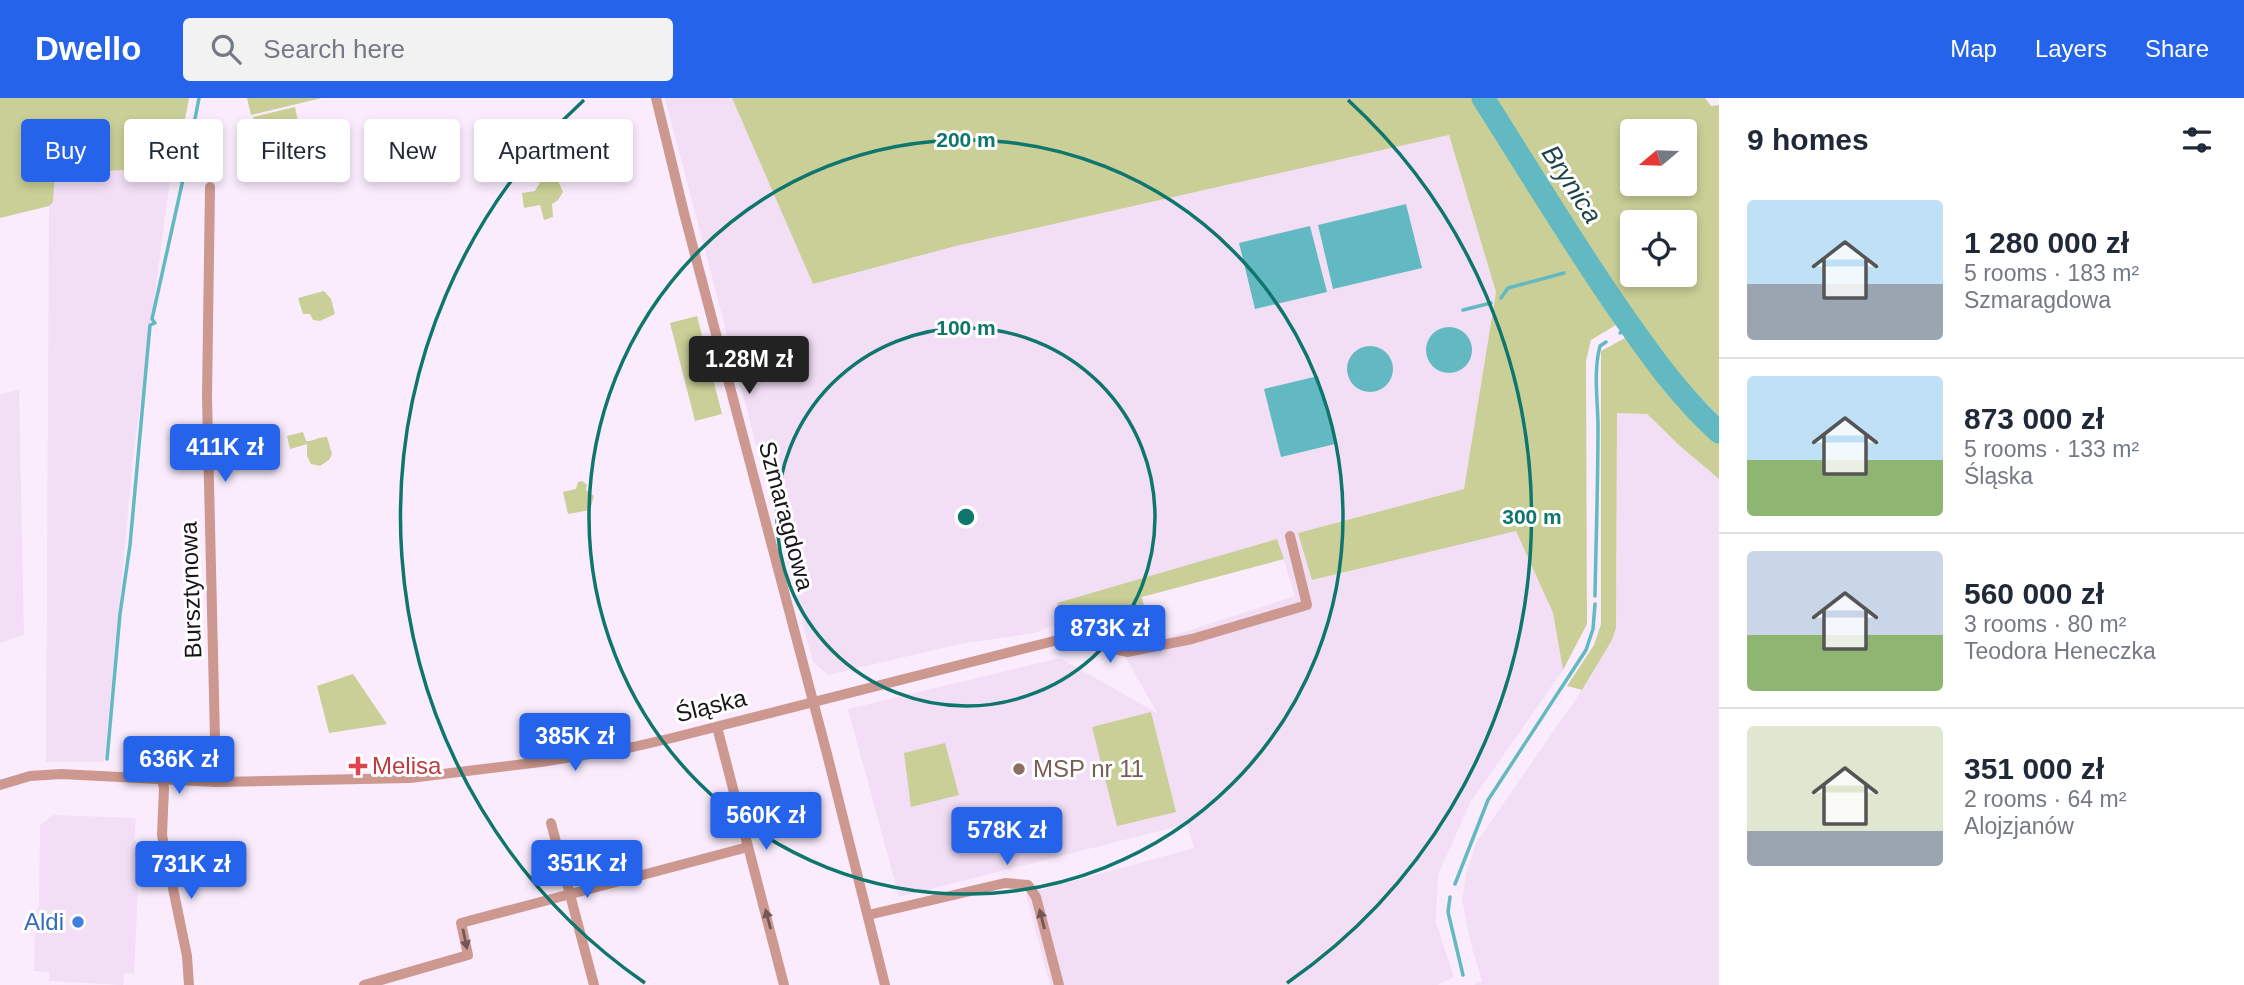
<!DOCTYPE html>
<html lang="en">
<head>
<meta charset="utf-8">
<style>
  body { margin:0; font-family:Helvetica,sans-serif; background:#f2f2f3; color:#1f2937; height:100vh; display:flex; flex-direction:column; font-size:26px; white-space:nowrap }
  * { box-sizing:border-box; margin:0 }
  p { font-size:23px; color:#747a83 }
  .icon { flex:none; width:38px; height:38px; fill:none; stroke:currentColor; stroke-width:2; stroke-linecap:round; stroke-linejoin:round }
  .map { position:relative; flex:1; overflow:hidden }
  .sheet { display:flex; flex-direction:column; background:#fff; width:525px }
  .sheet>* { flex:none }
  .banner { position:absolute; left:21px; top:21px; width:665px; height:63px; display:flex; gap:14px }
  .needle { width:46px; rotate:251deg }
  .tools { position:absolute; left:1620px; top:21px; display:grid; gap:14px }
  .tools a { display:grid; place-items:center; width:77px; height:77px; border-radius:7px; background:#fff; box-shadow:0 4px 10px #0003; font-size:35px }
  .price { position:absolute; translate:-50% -60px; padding:0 16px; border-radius:7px; background:#2563eb; color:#fff; font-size:23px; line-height:46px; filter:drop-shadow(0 2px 4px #0008) }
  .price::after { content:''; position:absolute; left:50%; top:42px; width:21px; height:16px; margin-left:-10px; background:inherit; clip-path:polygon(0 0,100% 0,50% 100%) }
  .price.selected { background:#222; color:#fff }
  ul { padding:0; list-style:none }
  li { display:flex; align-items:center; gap:21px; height:175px; padding:0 28px }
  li+li { border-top:2px solid #e0e1e3 }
  li span { display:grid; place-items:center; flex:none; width:196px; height:140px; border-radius:7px; color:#555 }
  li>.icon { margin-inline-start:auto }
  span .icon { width:84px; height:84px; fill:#fffc; stroke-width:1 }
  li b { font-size:30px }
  h2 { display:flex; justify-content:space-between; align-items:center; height:84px; padding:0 28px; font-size:30px }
  .tag { padding:0 24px; border-radius:7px; background:#fff; box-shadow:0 4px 10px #0003; font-size:24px; line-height:63px }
  .tag.selected { background:#2563eb; color:#fff }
  header { display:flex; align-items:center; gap:42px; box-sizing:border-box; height:98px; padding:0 35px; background:#2563eb; color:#fff }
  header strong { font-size:33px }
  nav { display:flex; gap:38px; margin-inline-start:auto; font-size:24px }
  .search { width:490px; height:63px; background:#f2f2f3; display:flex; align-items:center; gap:18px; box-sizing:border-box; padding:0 24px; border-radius:7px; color:#747a83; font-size:26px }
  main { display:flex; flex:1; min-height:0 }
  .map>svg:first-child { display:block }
  .built { fill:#f2dff6 }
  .green { fill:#c9cf96; fill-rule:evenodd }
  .water { fill:#63b9c1 }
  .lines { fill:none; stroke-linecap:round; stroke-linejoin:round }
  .stream { stroke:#63b9c1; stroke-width:3.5 }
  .river { stroke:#63b9c1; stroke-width:23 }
  .street { stroke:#cd9890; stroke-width:10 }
  .oneway { fill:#745655 }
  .ring { fill:none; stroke:#0f766e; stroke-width:3.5 }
  .health-dot { fill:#e0444e; stroke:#fff; stroke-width:2.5 }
  .education-dot { fill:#8d6e63; stroke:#fff; stroke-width:2.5 }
  .shop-dot { fill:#3f7fe0; stroke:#fff; stroke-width:2.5 }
  .labels { text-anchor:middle; stroke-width:6; stroke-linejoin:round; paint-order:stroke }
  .street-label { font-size:24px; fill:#1a151a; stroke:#fff }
  .health-label { font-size:24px; fill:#be3a42; stroke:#fff; text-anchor:start }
  .education-label { font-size:24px; fill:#785e54; stroke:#fff; text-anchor:start }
  .shop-label { font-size:24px; fill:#366cbe; stroke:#fff; text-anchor:end }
  .water-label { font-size:26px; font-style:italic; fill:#1c4548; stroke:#fff }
  .centre { fill:#0f766e; stroke:#fff; stroke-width:3.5 }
  .ring-label { font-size:21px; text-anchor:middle; font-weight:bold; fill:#0f766e; stroke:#fff; stroke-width:6; stroke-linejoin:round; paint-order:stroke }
</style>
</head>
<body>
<header>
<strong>Dwello</strong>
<div class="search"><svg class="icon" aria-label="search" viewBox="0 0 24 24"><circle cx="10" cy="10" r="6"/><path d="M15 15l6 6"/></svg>Search here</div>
<nav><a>Map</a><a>Layers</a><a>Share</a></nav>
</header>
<main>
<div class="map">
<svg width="1719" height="887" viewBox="0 0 1719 887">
  <rect width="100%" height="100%" fill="#faecfd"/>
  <g class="built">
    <polygon points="665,0 732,0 813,186 956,148 1449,37 1496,194 1464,391 1298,435 1313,482 1516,432 1553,515 1563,572 1470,705 1438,777 1436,824 1454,879 1437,887 1050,887 1026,796 1194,750 1187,726 899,799 848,611 1060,560 1157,615 1119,547 1152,542 1184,534 1295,498 1277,441 1057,506 1062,525 1034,535 960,546 828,577 813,564"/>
    <polygon points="172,68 134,351 104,664 46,664 49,108 53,104 54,76"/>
    <polygon points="19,292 24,537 0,545 0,296"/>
    <polygon points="1617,315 1646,316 1680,348 1719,381 1719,887 1474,887 1482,883 1472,850 1462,802 1466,776 1476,745 1582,592 1612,542 1616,530"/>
    <polygon points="54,717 136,720 134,742 140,747 134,876 124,875 123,887 49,883 49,874 34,873 35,816 39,807 40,727"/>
  </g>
  <g class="green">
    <polygon points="0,0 189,0 176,69 55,76 53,104 49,108 0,120"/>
    <polygon points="247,0 322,0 251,17"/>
    <polygon points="732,0 1472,0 1616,227 1591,242 1586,263 1587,526 1563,572 1553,515 1516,433 1312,482 1298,435 1464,391 1496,194 1449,37 956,148 813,186"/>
    <path d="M1494,0H1705L1711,8L1719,7V318L1664,263ZM1633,33H1685V86H1633ZM1633,124H1685V177H1633Z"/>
    <polygon points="295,9 300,33 259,42 253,19"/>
    <polygon points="552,79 558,83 563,94 558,102 552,106 553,119 544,122 540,107 524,110 522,95 535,93 542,81"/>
    <polygon points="324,193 331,201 335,216 320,223 313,222 310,216 303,216 298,200"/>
    <polygon points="697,218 722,316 695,323 670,225"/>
    <polygon points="1625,240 1698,322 1719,341 1719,381 1680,348 1647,316 1617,315 1616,530 1612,542 1582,592 1567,588 1594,547 1601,526 1601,253"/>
    <path d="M303,334L306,343C313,344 319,338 327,339L332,356L329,362L320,368L311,366L307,358V346L290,351L287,338Z"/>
    <polygon points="582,383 587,387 586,392 594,398 590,412 568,416 563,394 576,391 578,384"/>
    <polygon points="1277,441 1284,461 1142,499 1152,542 1119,547 1062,525 1057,505"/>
    <polygon points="353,576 387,626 329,635 317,588"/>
    <polygon points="1151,614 1176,714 1117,728 1092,629"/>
    <polygon points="945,645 959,697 911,709 904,655"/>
  </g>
  <g class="water">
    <polygon points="1406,106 1422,170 1333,191 1318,127"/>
    <polygon points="1310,128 1327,194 1255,211 1239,145"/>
    <circle cx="1449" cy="252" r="23"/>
    <circle cx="1370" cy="271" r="23"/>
    <polygon points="1318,278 1335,346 1281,359 1264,291"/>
  </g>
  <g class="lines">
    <g class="stream">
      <polyline points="1579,167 1586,163"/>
      <polyline points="1501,200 1508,190 1564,175"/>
      <polyline points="1463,212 1491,205"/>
      <polyline points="1620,235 1629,228"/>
      <path d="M1595,498C1596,442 1598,385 1598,329C1598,303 1593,274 1600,248L1606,244"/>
      <polyline points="107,661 120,516 130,447 150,227 155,225 152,221 186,68 199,0"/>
      <polyline points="1455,786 1488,702 1586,552 1593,531 1595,506"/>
      <polyline points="1450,799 1448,814 1463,877"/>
    </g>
    <path class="river" d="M1483,0C1527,69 1569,139 1615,206C1647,252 1677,296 1719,334"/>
    <g class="street">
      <polyline points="656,0 684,115 827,656 885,887"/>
      <polyline points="210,89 207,299 216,684"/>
      <polyline points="717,629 784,887"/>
      <polyline points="162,682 164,690 162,737 187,858 189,887"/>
      <polyline points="0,687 30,678 61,676 216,684 410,680 541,664 633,649 672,640 1054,543 1070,541 1127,554 1192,541 1307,507 1290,438"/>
      <polyline points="551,725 594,887"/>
      <polyline points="868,817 1005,785 1028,787 1036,799 1059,887"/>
      <polyline points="364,887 468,857 461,825 748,749"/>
    </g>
  </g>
  <defs><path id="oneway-solid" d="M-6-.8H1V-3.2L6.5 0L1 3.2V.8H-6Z" transform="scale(1.75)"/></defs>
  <g class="oneway">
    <use href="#oneway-solid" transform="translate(768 821) rotate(-105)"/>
    <use href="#oneway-solid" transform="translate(1042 821) rotate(-104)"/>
    <use href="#oneway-solid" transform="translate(465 841) rotate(78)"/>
  </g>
  <g class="ring">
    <circle cx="966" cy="419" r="189"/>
    <circle cx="966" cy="419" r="377"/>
    <path d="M645 885A566 566 0 0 1 584 2M1348 2A566 566 0 0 1 1287 885"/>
  </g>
  <path class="health-dot" d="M354.5 657.5h7v7h7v7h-7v7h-7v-7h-7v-7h7z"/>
  <circle class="education-dot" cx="1019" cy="671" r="7"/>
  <circle class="shop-dot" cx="78" cy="824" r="7"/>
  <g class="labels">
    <g class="street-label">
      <text transform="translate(786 418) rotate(75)" y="8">Szmaragdowa</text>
      <text transform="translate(191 492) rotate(-92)" y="8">Bursztynowa</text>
      <text transform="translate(711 608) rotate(-14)" y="8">Śląska</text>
    </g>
    <g class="health-label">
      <text x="372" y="676">Melisa</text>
    </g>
    <g class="education-label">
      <text x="1033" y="679">MSP nr 11</text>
    </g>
    <g class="shop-label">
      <text x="64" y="832">Aldi</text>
    </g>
    <g class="water-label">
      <text transform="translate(1572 86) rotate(57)" y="9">Brynica</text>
    </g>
  </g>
  <circle cx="966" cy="419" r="10" class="centre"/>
  <g class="ring-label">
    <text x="966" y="49">200 m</text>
    <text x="966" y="237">100 m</text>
    <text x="1532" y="426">300 m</text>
  </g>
</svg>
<div class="tools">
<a><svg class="needle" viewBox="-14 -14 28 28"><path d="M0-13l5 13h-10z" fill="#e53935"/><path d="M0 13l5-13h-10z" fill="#747a83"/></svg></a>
<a><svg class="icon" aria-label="locate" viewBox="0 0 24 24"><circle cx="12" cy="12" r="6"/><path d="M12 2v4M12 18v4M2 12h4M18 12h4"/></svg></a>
</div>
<b class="price selected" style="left:749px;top:298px">1.28M zł</b>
<b class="price" style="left:225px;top:386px">411K zł</b>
<b class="price" style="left:1110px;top:567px">873K zł</b>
<b class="price" style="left:575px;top:675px">385K zł</b>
<b class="price" style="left:179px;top:698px">636K zł</b>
<b class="price" style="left:766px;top:754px">560K zł</b>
<b class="price" style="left:1007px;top:769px">578K zł</b>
<b class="price" style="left:587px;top:802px">351K zł</b>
<b class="price" style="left:191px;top:803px">731K zł</b>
<div class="banner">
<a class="tag selected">Buy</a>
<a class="tag">Rent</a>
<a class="tag">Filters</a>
<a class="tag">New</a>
<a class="tag">Apartment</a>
</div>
</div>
<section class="sheet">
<h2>9 homes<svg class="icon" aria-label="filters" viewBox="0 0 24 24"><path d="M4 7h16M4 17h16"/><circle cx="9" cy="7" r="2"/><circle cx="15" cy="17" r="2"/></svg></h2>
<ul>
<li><span style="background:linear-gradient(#bfe0f5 60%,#9aa5b1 0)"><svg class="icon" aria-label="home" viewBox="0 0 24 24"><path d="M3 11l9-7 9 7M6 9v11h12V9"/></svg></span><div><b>1 280 000 zł</b><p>5 rooms · 183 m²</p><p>Szmaragdowa</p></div></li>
<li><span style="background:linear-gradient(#bfe0f5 60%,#8fb573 0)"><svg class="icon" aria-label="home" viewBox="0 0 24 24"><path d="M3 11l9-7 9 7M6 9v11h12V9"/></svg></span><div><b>873 000 zł</b><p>5 rooms · 133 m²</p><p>Śląska</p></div></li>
<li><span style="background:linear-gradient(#c9d6e8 60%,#8fb573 0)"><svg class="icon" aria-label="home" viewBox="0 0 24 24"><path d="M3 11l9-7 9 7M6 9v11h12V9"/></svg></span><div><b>560 000 zł</b><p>3 rooms · 80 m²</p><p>Teodora Heneczka</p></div></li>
<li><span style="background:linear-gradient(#dfe7d0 75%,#9aa5b1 0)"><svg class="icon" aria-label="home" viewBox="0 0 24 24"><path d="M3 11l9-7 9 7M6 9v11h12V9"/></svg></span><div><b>351 000 zł</b><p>2 rooms · 64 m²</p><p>Alojzjanów</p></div></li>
</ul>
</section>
</main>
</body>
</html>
